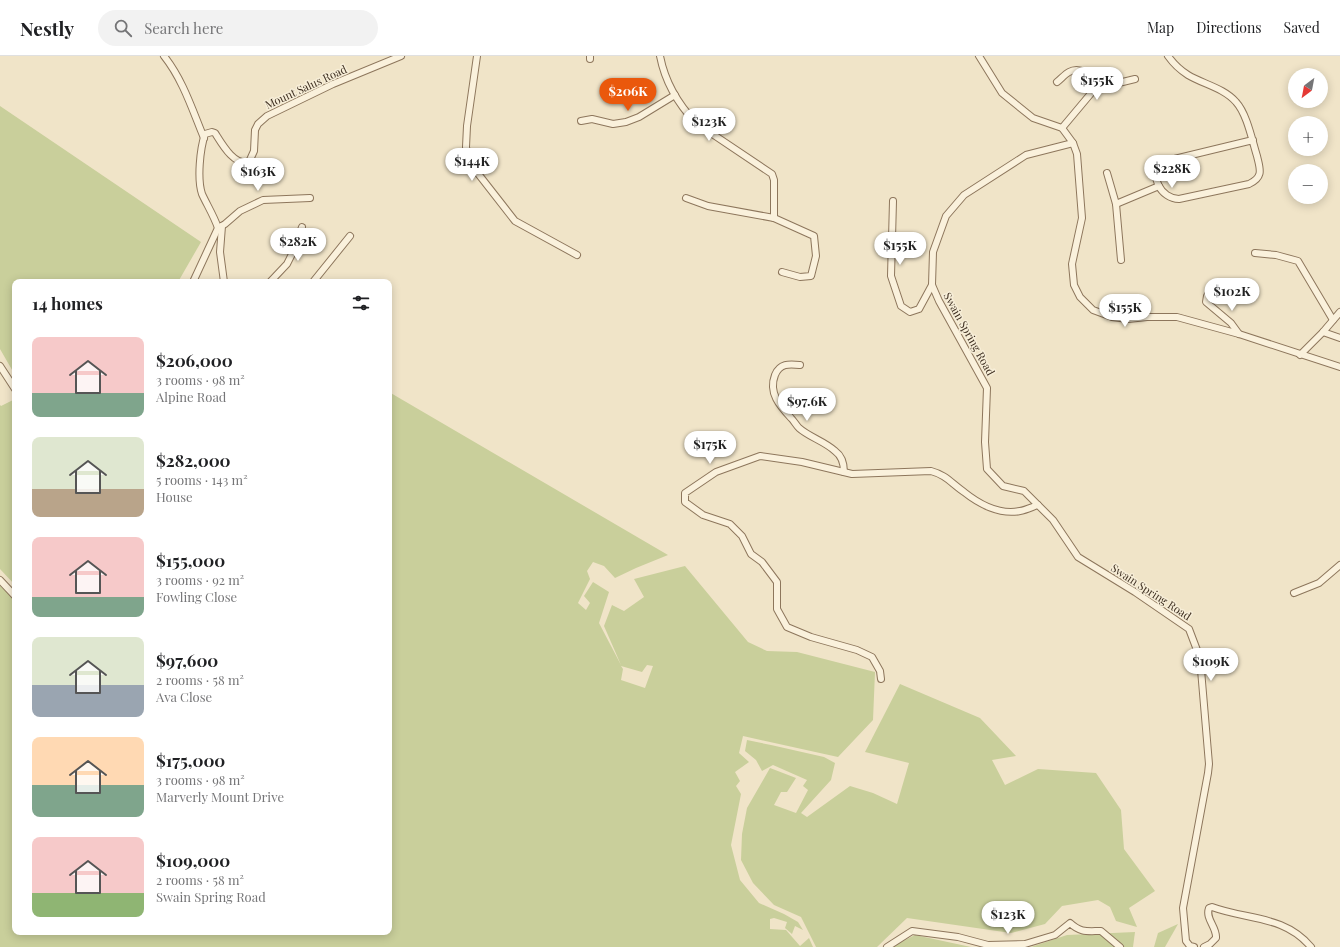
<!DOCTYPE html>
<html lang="en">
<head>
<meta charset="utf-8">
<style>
  body { margin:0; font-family:"Playfair Display",serif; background:#f2f2f2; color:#202124; height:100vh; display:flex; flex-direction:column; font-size:15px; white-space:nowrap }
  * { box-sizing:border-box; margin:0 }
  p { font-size:13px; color:#757577 }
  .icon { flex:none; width:22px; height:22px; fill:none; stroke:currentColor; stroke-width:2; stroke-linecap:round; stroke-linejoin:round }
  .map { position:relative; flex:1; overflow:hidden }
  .drawer { position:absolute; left:12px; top:223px; width:380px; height:656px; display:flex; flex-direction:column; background:#fff; border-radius:8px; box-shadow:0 2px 10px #0003 }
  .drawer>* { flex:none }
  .needle { width:26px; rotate:212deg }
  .fabs { position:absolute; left:1288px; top:12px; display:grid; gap:8px }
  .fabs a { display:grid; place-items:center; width:40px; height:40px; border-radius:50%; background:#fff; box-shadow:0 2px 10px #0003; font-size:20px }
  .price { position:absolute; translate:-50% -34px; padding:0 9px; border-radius:14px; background:#fff; color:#222; font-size:13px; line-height:26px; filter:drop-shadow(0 1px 2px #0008) }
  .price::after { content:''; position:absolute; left:50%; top:24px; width:12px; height:9px; margin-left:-6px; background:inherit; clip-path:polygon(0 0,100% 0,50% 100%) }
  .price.selected { background:#ea580c; color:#fff }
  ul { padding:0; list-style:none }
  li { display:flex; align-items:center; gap:12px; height:100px; padding:0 20px }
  li span { display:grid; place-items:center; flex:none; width:112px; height:80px; border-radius:8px; color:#555 }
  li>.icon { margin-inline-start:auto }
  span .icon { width:48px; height:48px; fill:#fffc; stroke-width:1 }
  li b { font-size:17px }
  h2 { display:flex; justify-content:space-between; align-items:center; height:48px; padding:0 20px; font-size:17px }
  header { display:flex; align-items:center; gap:24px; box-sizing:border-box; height:56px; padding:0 20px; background:#fff; border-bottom:1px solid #e0e0e0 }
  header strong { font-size:19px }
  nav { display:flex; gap:22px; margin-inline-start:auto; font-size:14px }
  .search { width:280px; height:36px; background:#f2f2f2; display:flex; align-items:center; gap:10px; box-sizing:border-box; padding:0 14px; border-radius:22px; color:#757577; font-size:15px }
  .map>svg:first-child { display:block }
  .green { fill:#c9cf9b; fill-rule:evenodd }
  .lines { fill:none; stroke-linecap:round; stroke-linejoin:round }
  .street-casing { stroke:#8d765c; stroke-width:8 }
  .street { stroke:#faf1dc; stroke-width:6 }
  .labels { text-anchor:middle; stroke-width:3; stroke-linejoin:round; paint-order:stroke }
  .street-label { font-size:11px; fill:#3d2e20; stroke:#f7eed8 }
</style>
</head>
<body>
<header>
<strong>Nestly</strong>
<div class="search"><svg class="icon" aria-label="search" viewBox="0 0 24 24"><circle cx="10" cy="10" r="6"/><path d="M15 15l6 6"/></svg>Search here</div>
<nav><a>Map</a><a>Directions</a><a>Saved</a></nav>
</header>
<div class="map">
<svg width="1340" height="891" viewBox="0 0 1340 891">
  <rect width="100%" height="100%" fill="#f0e4c8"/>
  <g class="green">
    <polygon points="0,50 201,186 178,226 15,226 15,319 0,293"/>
    <path d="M389,336L668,499L636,512L615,522L604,510L593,506L587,515L590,523L578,547L586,554L590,547L584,540L593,526L609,536L599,567L621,609L604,570L612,549L624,555L644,541L634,523L685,510L748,586L767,595L797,596L875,616L873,664L838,701L743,680L739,697L749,706L735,716L740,725L736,730L741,738L731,789L740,824L759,847L784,858L798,866L803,874L795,870L792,878L785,872L787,866L774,862L770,863V873L786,874L800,890L809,882L813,891H0V527L15,545V876H389ZM647,609L653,610L645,632L621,624L623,613L621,610L642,616Z"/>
    <polygon points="15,343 15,529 0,513 0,349 1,350"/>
    <polygon points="900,628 980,662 1016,700 992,704 1005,729 1038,713 1096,717 1121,754 1124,793 1155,835 1129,852 1137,871 1116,865 1110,851 1098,844 1062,850 1045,868 1011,877 907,862 877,891 816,891 801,861 774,849 753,827 741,804 742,778 747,752 770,712 796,722 787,736 781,736 774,749 796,757 808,734 803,730 807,724 773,709 762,715 756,704 745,695 747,684 771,689 824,701 835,707 831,724 801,757 807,761 850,730 873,737 897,748 909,707 865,696"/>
    <polygon points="1178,868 1165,891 1154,891 1158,877"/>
    <polygon points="1135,876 1133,891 1031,891 1067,879"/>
    <polygon points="915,879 971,891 891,891"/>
  </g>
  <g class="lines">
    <g class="street-casing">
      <g id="street">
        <path d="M164,0C183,24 192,53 204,82"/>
        <polyline points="477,0 467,70 466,91 469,106 515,165 577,199"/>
        <path d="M660,0C665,26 678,48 696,67L772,118L774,124V162"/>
        <polyline points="979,0 1002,37 1033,62 1062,72 1073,87 1026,99 964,139 946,160 933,196 932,229 939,245 987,332 985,386 987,413 1003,430 1024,435 1053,464 1078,501 1135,536 1189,573 1200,602 1209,708 1208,717 1183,852 1186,885 1190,890 1194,891"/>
        <path d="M1168,0C1173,7 1180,14 1188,19C1203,28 1224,32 1236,46C1247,58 1252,84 1257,100C1260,113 1264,121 1249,128L1179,143C1161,143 1148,119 1162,106L1253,84"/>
        <polyline points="590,3 590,0"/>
        <path d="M1057,26C1061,23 1065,18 1069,16C1080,10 1091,19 1096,27L1093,35"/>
        <polyline points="581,65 592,63 613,68 626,66 639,61 675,39"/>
        <polyline points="1062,72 1093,35 1102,31 1135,23"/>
        <polyline points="1073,87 1077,98 1082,162 1072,208 1074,229 1080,241 1093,254 1112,261 1128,263 1147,261 1177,261 1239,278 1340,311"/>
        <polyline points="1107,117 1116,148 1121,204"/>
        <polyline points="686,142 708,150 774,162 814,180 816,200 811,220 800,221 782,216"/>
        <polyline points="893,145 891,220 901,250 910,256 919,253 932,229"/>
        <polyline points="1116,148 1159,130"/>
        <polyline points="222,170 220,196 224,226"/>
        <polyline points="218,172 225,168 240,155 263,144 310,142"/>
        <polyline points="1255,197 1276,199 1298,205 1333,264"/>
        <path d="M193,226L218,172C214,160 207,149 202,138C197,123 200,93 205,78L212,76L215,77C222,88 234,110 249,106L254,95L255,74L258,68L267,60L333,28L401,0"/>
        <polyline points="270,226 287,208 295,192 302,171"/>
        <polyline points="313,226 350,180"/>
        <polyline points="1210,235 1207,240 1206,246 1231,267 1239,278"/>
        <polyline points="1323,276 1340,282"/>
        <polyline points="1300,299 1323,276 1340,256"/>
        <path d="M800,309C789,308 780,307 775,319C768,337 780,350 791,362C794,365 796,369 799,372C809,381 824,385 835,395C842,400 844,408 844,416"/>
        <polyline points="0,310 15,333"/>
        <polyline points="0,524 15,540"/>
        <polyline points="1294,537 1319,527 1340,509"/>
        <path d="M881,623L880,615L872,601L857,594L811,581L787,571L777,553V526L762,506L751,498L742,480L730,468L703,459L685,446V437L716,416L760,400L802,406L852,418L931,415C946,419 951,427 964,436C979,448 1000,459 1020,455C1026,454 1032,451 1038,449"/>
        <path d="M887,891L912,875L958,881L988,889L1025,888L1055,879L1070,867C1081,877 1087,875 1101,875L1120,891"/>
        <path d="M1204,891L1210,888L1216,882C1217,871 1205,863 1209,852L1212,851C1247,864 1284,859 1311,891"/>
      </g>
    </g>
    <use href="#street" class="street"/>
  </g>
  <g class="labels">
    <g class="street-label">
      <text transform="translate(306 31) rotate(-25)" y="4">Mount Salus Road</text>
      <text transform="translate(969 278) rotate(61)" y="4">Swain Spring Road</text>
      <text transform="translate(1151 536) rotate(33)" y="4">Swain Spring Road</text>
    </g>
  </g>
</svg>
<div class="fabs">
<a><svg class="needle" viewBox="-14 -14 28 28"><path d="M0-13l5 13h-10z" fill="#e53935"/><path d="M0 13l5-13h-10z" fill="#757577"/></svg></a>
<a>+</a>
<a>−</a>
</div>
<b class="price" style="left:1097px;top:45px">$155K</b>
<b class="price selected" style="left:628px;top:56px">$206K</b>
<b class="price" style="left:709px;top:86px">$123K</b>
<b class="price" style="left:472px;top:126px">$144K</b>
<b class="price" style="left:1172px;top:133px">$228K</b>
<b class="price" style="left:258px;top:136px">$163K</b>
<b class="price" style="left:298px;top:206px">$282K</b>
<b class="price" style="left:900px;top:210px">$155K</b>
<b class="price" style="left:1232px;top:256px">$102K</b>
<b class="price" style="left:1125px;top:272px">$155K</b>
<b class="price" style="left:807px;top:366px">$97.6K</b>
<b class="price" style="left:710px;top:409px">$175K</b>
<b class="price" style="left:1211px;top:626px">$109K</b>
<b class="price" style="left:1008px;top:879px">$123K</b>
<section class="drawer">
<h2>14 homes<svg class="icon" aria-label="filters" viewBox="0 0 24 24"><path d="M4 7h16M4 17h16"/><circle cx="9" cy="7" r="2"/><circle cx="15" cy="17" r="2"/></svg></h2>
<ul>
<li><span style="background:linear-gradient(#f6c9c9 70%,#7fa58c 0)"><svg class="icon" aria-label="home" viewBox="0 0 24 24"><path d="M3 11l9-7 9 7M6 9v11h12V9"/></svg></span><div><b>$206,000</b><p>3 rooms · 98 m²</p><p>Alpine Road</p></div></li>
<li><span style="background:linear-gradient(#dfe7d0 65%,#b9a48a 0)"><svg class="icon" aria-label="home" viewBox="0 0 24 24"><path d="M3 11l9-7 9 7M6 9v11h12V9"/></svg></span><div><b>$282,000</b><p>5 rooms · 143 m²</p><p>House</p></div></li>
<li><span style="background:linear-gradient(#f6c9c9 75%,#7fa58c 0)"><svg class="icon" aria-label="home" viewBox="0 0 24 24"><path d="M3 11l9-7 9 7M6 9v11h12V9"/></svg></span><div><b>$155,000</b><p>3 rooms · 92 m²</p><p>Fowling Close</p></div></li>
<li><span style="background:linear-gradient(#dfe7d0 60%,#9aa5b1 0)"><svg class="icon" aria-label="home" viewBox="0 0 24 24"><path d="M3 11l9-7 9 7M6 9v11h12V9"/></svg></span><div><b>$97,600</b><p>2 rooms · 58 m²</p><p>Ava Close</p></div></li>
<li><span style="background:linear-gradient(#ffd9b3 60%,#7fa58c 0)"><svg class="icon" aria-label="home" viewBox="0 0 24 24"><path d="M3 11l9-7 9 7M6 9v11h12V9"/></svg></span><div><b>$175,000</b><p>3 rooms · 98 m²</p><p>Marverly Mount Drive</p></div></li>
<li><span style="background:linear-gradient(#f6c9c9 70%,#8fb573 0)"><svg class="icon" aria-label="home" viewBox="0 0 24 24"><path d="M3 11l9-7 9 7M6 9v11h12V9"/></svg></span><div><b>$109,000</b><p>2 rooms · 58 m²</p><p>Swain Spring Road</p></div></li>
</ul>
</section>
</div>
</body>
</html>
